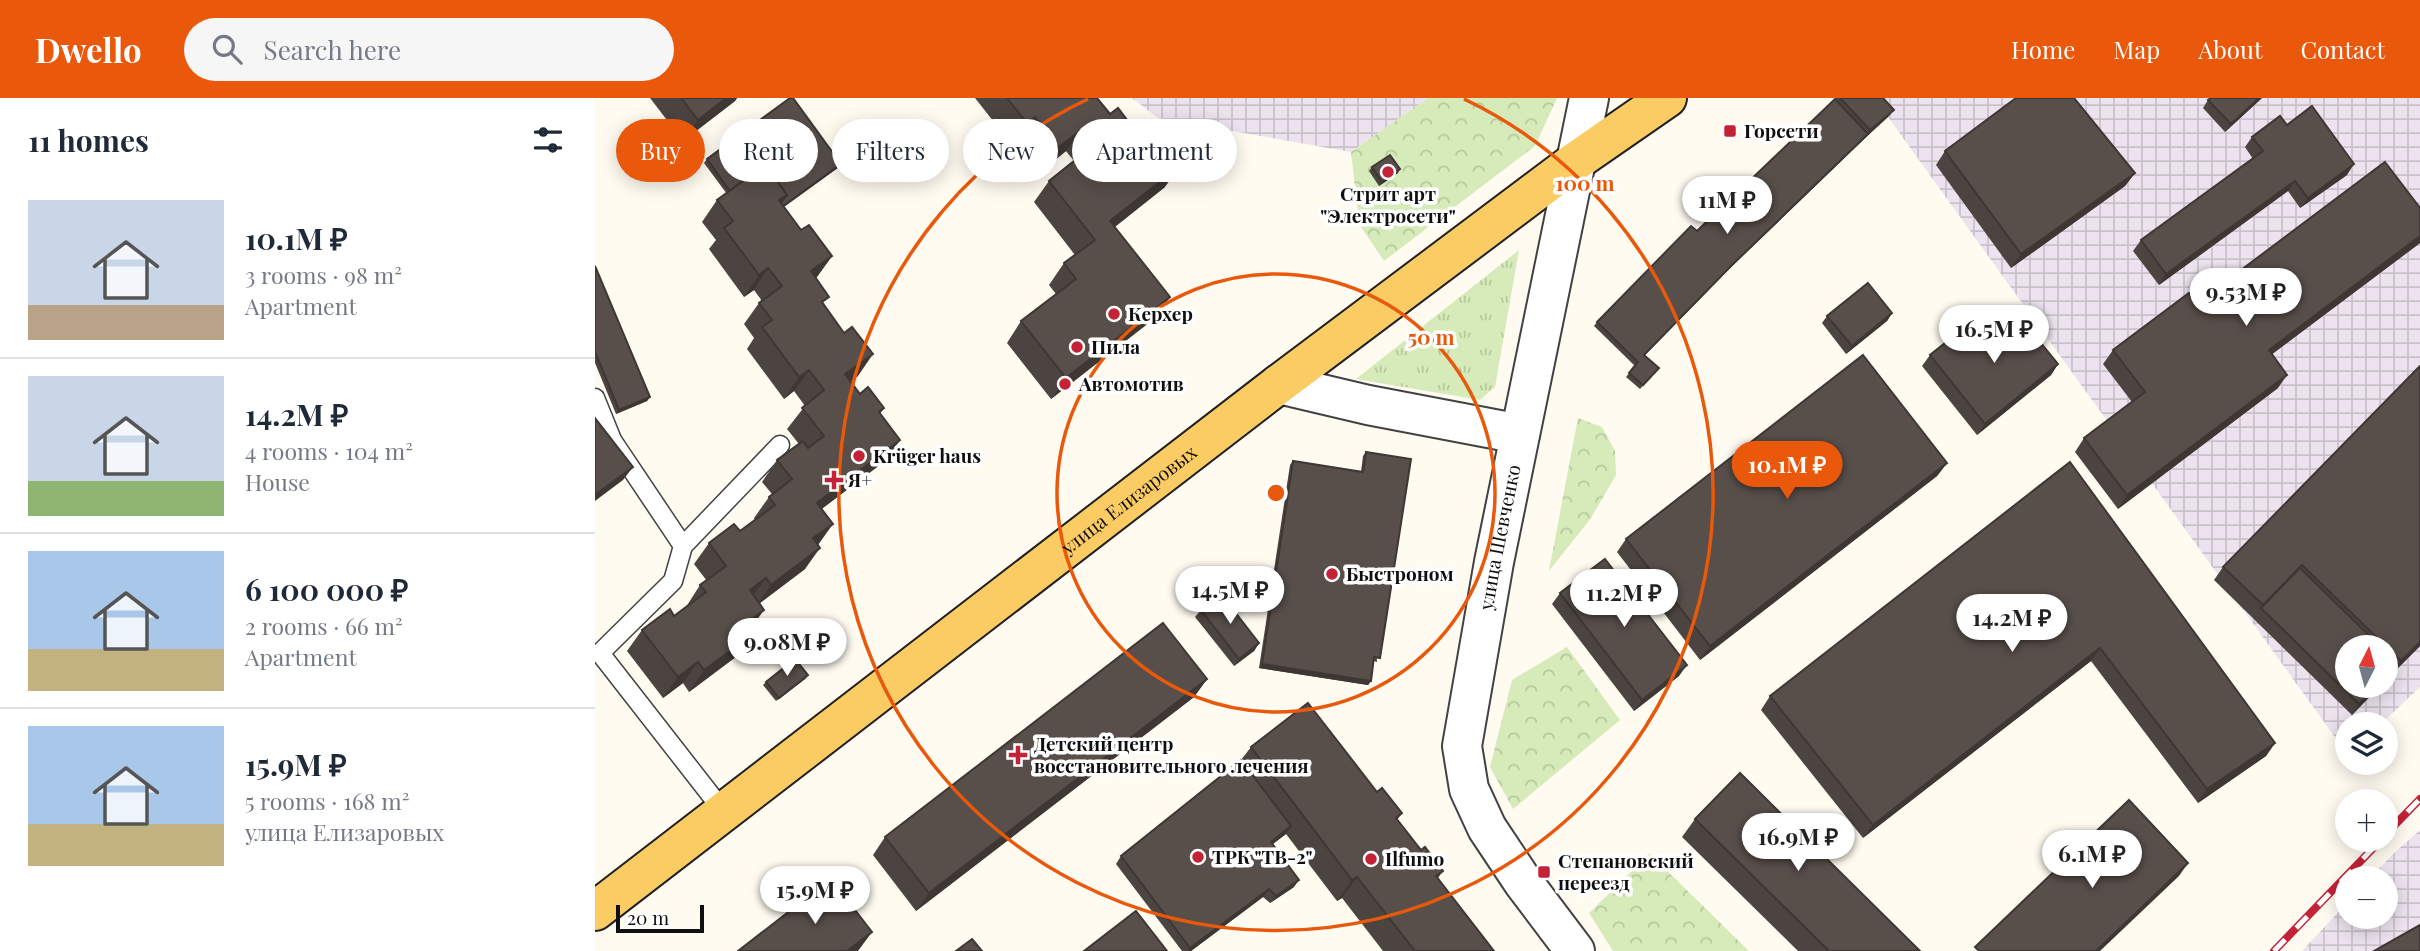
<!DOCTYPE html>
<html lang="en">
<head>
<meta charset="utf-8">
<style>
  body { margin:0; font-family:"Playfair Display",serif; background:#f6f6f7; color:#1f2937; height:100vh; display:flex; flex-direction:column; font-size:26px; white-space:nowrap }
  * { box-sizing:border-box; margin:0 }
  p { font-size:23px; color:#747a83 }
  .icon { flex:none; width:38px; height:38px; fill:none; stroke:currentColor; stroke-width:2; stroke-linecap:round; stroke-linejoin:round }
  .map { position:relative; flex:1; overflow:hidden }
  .drawer { display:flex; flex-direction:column; background:#fff; width:595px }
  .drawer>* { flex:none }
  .banner { position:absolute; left:21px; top:21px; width:665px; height:63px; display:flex; gap:14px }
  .needle { width:46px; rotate:6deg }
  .fabs { position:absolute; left:1740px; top:537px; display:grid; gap:14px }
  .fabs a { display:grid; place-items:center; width:63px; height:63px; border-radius:50%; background:#fff; box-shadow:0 4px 18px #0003; font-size:35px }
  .scale { position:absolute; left:21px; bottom:18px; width:88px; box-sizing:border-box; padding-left:7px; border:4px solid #0f0f0f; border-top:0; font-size:19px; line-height:24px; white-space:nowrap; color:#0f0f0f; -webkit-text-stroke:5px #fff; paint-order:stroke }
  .price { position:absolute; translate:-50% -60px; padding:0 16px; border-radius:24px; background:#fff; color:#222; font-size:23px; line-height:46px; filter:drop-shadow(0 2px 4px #0008) }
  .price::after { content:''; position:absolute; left:50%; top:42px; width:21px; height:16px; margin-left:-10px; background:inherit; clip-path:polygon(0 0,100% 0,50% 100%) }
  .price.selected { background:#ea580c; color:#fff }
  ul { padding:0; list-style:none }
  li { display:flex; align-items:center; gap:21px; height:175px; padding:0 28px }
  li+li { border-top:2px solid #e0e1e3 }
  li span { display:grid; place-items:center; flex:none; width:196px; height:140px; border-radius:0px; color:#555 }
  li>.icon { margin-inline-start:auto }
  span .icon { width:84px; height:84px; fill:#fffc; stroke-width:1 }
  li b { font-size:30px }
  h2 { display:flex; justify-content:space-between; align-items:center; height:84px; padding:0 28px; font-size:30px }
  .chip { padding:0 24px; border-radius:32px; background:#fff; box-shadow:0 4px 18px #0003; font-size:24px; line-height:63px }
  .chip.selected { background:#ea580c; color:#fff }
  header { display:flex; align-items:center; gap:42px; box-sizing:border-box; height:98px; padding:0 35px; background:#ea580c; color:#fff }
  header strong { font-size:33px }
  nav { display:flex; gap:38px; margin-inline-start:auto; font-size:24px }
  .search { width:490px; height:63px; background:#f6f6f7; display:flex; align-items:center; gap:18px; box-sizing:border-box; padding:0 24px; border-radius:38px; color:#747a83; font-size:26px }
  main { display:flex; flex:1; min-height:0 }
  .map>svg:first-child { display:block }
  .industrial { fill:url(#industrial-grid); fill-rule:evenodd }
  .grass { fill:url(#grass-tufts) }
  .park { fill:url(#park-crowns) }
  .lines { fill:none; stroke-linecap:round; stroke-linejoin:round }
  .service-casing { stroke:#424242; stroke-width:21 }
  .tertiary-casing { stroke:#424242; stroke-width:42 }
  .primary-casing { stroke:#202020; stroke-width:42 }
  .service { stroke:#fff; stroke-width:18 }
  .tertiary { stroke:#fff; stroke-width:38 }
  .primary { stroke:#fccc64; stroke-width:38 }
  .rail-casing { stroke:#c42236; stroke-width:8 }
  .rail { stroke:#fff; stroke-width:5; stroke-dasharray:16; stroke-linecap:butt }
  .wall { fill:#4c4440 }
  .shaded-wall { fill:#3e3734 }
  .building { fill:#584f4b; stroke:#3e3734; stroke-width:2 }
  .ring { fill:none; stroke:#e8590c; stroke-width:3.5 }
  .poi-dot { fill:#c42236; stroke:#fff; stroke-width:2.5 }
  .labels { text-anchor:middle; stroke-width:7; stroke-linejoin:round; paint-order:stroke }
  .poi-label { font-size:19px; font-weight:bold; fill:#0f0f0f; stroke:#fff; text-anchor:start }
  .street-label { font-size:19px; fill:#0f0f0f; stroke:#fff }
  .centre { fill:#e8590c; stroke:#fff; stroke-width:3.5 }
  .ring-label { font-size:21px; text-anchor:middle; font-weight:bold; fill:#e8590c; stroke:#fff; stroke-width:7; stroke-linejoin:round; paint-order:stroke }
</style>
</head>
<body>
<header>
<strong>Dwello</strong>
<div class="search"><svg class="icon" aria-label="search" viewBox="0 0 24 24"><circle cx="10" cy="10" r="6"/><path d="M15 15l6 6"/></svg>Search here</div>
<nav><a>Home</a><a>Map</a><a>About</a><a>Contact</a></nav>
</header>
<main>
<section class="drawer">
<h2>11 homes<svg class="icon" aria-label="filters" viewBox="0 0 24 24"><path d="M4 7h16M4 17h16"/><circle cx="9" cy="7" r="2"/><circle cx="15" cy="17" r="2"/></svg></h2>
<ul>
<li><span style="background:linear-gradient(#c9d6e8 75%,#b9a48a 0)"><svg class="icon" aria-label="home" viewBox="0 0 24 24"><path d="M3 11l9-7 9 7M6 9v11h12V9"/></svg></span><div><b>10.1M ₽</b><p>3 rooms · 98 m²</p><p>Apartment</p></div></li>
<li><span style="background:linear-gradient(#c9d6e8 75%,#8fb573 0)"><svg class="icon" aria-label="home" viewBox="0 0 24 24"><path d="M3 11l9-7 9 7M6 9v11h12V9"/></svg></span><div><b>14.2M ₽</b><p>4 rooms · 104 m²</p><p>House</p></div></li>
<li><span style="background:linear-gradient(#a9c7e8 70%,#c2b280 0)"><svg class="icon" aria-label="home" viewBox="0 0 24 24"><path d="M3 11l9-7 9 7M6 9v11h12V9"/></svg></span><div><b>6 100 000 ₽</b><p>2 rooms · 66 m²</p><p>Apartment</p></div></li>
<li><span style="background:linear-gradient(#a9c7e8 70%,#c2b280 0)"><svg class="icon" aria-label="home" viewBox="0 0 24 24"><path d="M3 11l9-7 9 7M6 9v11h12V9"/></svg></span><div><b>15.9M ₽</b><p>5 rooms · 168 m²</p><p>улица Елизаровых</p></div></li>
</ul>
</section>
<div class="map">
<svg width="1825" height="853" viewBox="0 0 1825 853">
  <defs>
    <pattern id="industrial-grid" width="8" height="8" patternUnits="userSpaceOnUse" patternTransform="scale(1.75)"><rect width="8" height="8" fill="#ece3ee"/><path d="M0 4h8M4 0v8" fill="none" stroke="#c9c2cb"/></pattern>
    <pattern id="grass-tufts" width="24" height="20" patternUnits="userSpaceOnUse" patternTransform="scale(1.75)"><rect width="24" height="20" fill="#d6ebb9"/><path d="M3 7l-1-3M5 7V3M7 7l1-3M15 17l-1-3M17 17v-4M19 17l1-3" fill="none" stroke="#b6c89e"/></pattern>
    <pattern id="park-crowns" width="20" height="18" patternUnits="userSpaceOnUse" patternTransform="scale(1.75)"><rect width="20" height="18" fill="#d6ebb9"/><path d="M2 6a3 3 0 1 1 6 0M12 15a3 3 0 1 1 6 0" fill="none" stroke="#b6c89e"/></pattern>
  </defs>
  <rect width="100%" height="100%" fill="#fffbf1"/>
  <g class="industrial">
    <polygon points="537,0 833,0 756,54 563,20"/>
    <path d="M1276,0H1825V589L1786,626H1752V656L1293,19ZM1752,550H1790V588H1752Z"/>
    <polygon points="1825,732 1825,853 1707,853 1752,805 1752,819 1790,819 1790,780 1775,780 1799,755"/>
  </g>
  <polygon class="grass" points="924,152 900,289 885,302 761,281"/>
  <g class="park">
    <polygon points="833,0 962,0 940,48 789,163 764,126 756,54"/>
    <polygon points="983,320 1007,329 1020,353 1021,377 996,420 954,473"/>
    <polygon points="972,549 1025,622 918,711 895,669 917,582"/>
    <polygon points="1055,755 1055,756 1154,853 1018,853 994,815"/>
  </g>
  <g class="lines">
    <g class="service-casing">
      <g id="service">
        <polyline points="0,300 17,342 88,448"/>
        <polyline points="129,714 5,555 78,483 88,448 185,347"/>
      </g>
    </g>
    <g class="tertiary-casing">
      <g id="tertiary">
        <polyline points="684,286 773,307 925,336"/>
        <path id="s1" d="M980,853L928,784L892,730L874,691L867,648L899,464L994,0"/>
      </g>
    </g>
    <g class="primary-casing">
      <g id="primary">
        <path id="s2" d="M0,813L684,286L981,63L1072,0"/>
      </g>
    </g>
    <use href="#service" class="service"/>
    <use href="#tertiary" class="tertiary"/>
    <use href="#primary" class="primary"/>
    <g class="rail-casing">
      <g id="rail">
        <polyline points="1790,737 1825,701"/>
        <polyline points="1679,853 1786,742"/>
      </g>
    </g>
    <use href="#rail" class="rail"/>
  </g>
  <g class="wall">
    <polygon points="55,0 142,0 140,3 88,43"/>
    <polygon points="380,0 502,0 570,89 520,129 560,220 456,301 412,245 426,223 461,196 454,187 469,165 480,157 439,104 454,83 479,63 471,53 449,71 425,40 417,47"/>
    <polygon points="1241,0 1288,0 1299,12 1293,19 1270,40 1134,171 1049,257 1061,274 1045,291 1031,279 1040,268 999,228 1002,224 1102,133"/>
    <polygon points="1667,0 1630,34 1608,10 1613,2"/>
    <polygon points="1692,27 1752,77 1705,110 1693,93 1564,187 1538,153 1546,142 1658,61 1650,49 1657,39"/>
    <polygon points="1350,53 1540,75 1530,88 1416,170 1341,67"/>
    <polygon points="112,61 246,66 244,69 189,109 206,132 237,158 221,180 229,207 263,278 255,283 265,296 289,310 285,316 305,342 290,363 226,411 223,447 210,471 165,505 154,533 157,537 142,558 94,594 88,585 68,600 32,553 47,532 79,518 91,509 105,487 112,483 99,466 114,445 145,433 160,422 159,420 174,399 177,396 167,384 182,362 204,346 192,331 210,308 199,293 189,301 152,251 159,240 149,226 164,205 167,203 159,192 149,199 114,151 121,142 107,124 122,102 132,96 109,65"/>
    <polygon points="777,69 803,75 784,88 774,73"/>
    <polygon points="1825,145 1677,256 1683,290 1523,411 1480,354 1489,340 1537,304 1508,266 1518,252 1602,205"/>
    <polygon points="0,168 55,299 52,303 21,316 0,265"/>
    <polygon points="1297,215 1292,223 1251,256 1227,225 1232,218"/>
    <polygon points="1395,242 1463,266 1456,277 1382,337 1327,268 1335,257"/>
    <polygon points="1825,268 1825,548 1790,583 1790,550 1752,550 1785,588 1757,617 1619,482 1628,469"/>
    <polygon points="771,354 782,564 779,563 776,583 773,587 664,570 695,367 698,363 766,374 768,358"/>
    <polygon points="1475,364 1680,645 1671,658 1603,705 1496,563 1268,740 1166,612 1175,598"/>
    <polygon points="1352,365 1342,378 1105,562 1022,454 1031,441"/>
    <polygon points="965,495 1084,578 1039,613 957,506"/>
    <polygon points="606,512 664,545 659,553 639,568 600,519"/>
    <polygon points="213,577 210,581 181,603 168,587 171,584"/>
    <polygon points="612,581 599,599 321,813 278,757 290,739"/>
    <polygon points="656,649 782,694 807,715 802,722 826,752 848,773 843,780 899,853 788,853 747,800 742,803 691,736 678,746 699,789 675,805 668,799 596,853 587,853 521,766 526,758 646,662"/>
    <polygon points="1100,721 1325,853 1203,853 1087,739"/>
  </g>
  <g class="shaded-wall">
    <polygon points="131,0 142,0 140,3 88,43 103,22"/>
    <polygon points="1664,0 1667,0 1630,34 1636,26"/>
    <polygon points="1299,12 1293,19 1270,40 1134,171 1046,261 1137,167 1275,32"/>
    <polygon points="440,19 425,40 417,47 432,25"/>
    <polygon points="486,32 471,53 449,71 464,49"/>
    <polygon points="246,66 244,69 169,123 184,102"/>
    <polygon points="1759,66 1752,77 1705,110 1713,100"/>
    <polygon points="585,68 570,89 500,144 515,123"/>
    <polygon points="805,71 803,75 784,88 787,84"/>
    <polygon points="1540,75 1530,88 1416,170 1426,156"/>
    <polygon points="1700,83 1693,93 1564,187 1571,176"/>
    <polygon points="1825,138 1825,145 1664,266 1674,252"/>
    <polygon points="237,158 222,179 201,195 216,173"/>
    <polygon points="173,170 159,192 149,199 164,177"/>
    <polygon points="575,199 560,220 456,301 471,280"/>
    <polygon points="1297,215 1292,223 1251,256 1257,248"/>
    <polygon points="278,256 263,278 236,298 250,276"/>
    <polygon points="1463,266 1456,277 1382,337 1390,326"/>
    <polygon points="214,272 199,293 189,301 204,279"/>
    <polygon points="1692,277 1683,290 1523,411 1532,397"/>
    <polygon points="55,299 52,303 21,316 24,312"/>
    <polygon points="305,342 290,363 207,426 222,405"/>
    <polygon points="1352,365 1342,378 1105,562 1115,548"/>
    <polygon points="38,369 28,382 0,403 0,397"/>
    <polygon points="238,426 223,447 218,440"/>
    <polygon points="225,450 210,471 161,508 176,487"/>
    <polygon points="171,480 156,501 155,492"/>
    <polygon points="169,512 154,533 149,527"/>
    <polygon points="157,537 142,558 94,594 109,572"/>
    <polygon points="1825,544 1825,548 1796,577 1806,563"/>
    <polygon points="664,545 659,553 639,568 644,561"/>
    <polygon points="1505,550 1496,563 1268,740 1278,727"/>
    <polygon points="103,564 88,585 68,600 83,579"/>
    <polygon points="667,566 776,583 773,587 664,570"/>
    <polygon points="1804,566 1796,577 1790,583 1790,580"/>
    <polygon points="1092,567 1084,578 1039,613 1047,602"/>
    <polygon points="213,577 210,581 181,603 184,600"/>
    <polygon points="612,581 599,599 321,813 334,795"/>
    <polygon points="1782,588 1785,588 1757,617 1764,606"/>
    <polygon points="1680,645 1671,658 1603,705 1612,691"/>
    <polygon points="696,728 691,736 671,751 676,744"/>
    <polygon points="1593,765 1584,778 1505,853 1501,853"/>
    <polygon points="762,779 747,800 742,803 757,782"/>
    <polygon points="704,782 699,789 675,805 681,798"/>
    <polygon points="674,791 668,799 596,853 593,853 595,850"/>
    <polygon points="277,834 263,853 252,853"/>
  </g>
  <g class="building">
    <polygon points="86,0 131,0 103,22"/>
    <polygon points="195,0 198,0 246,66 188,108 186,105 192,97 170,67 135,93 112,61"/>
    <polygon points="412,0 502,0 515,16 523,10 539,31 549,23 585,68 515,123 575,199 471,280 426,223 481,181 469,165 500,142 454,83 499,47 486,32 464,49 440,19 432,25"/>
    <polygon points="1245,0 1288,0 1299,12 1275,32"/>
    <polygon points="1421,0 1479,0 1540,75 1426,156 1350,53"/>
    <polygon points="1616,0 1664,0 1636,26 1613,2"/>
    <polygon points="1240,1 1273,36 1137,167 1049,257 1064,270 1048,287 1034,275 1043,264 1002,224 1096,128 1102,133"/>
    <polygon points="1717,8 1759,66 1713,100 1700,83 1571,176 1546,142 1668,53 1657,39 1685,18 1692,27"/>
    <polygon points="795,57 805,71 787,84 777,69"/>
    <polygon points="1790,64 1825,110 1825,138 1674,252 1692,277 1532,397 1489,340 1550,294 1518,252 1594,195 1602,205"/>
    <polygon points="170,67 192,97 184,102 189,109 206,132 214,127 237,158 216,173 234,199 227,204 249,235 257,229 278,256 250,276 265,296 273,289 289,310 284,314 305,342 222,405 238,426 218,440 225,450 176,487 171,480 155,492 169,512 149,527 157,537 109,572 103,564 83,579 47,532 75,511 79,518 111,494 105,487 131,468 114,445 139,426 145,433 180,407 174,399 197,381 182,362 208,343 213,350 229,338 207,310 229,292 214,272 204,279 167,229 177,222 164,205 187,188 173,170 164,177 129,130 138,123 122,102"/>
    <polygon points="0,168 55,299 24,312 0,254"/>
    <polygon points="1273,185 1297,215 1257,248 1232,218"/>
    <polygon points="1424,218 1463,266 1390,326 1335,257 1379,222 1395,242"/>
    <polygon points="1268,257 1352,365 1115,548 1031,441"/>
    <polygon points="1825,268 1825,544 1806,563 1707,467 1668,507 1628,469"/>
    <polygon points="0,320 38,369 0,397"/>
    <polygon points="771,354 816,361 785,560 779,559 776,583 667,566 698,363 768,374"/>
    <polygon points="1475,364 1680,645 1612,691 1505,550 1278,727 1175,598"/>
    <polygon points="1010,461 1092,567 1047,602 965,495"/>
    <polygon points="1705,470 1787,550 1752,550 1752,588 1782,588 1764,606 1666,510"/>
    <polygon points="626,496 664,545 644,561 606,512"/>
    <polygon points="568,525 612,581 334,795 290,739"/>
    <polygon points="1790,553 1804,566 1790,580"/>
    <polygon points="200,561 213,577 184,600 171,584"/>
    <polygon points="713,605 782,694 787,690 807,715 801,720 826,752 830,749 848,773 841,778 899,853 820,853 762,779 757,782 656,649"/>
    <polygon points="646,662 696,728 676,744 704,782 681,798 674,791 595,850 526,758"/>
    <polygon points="1145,675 1325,853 1234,853 1100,721"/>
    <polygon points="1534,702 1593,765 1501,853 1384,853 1380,849"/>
    <polygon points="236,781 277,834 252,853 143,853"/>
    <polygon points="541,813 572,853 489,853"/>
    <polygon points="1825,827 1825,853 1779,853"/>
    <polygon points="377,841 387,853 361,853"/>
  </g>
  <g class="ring">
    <circle cx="681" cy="395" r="219"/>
    <path d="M869 1A437 437 0 1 1 493 1"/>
  </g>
  <g class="poi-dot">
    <rect x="1128" y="26" width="14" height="14" rx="3.5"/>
    <circle cx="793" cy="74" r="7"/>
    <circle cx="519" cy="216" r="7"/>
    <circle cx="482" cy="249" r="7"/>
    <circle cx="470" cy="286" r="7"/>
    <circle cx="264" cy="358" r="7"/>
    <path d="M235.5 371.5h7v7h7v7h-7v7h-7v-7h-7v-7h7z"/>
    <circle cx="737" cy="476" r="7"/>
    <path d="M419.5 646.5h7v7h7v7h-7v7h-7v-7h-7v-7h7z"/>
    <circle cx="603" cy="759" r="7"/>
    <circle cx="776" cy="761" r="7"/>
    <rect x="942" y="767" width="14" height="14" rx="3.5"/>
  </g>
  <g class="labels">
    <g class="poi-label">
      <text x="1149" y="40">Горсети</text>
      <text x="793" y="103" text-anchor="middle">Стрит арт<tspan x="793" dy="22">"Электросети"</tspan></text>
      <text x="533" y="223">Керхер</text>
      <text x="496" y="256">Пила</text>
      <text x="484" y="293">Автомотив</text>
      <text x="278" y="365">Krüger haus</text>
      <text x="253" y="389">Я+</text>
      <text x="751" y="483">Быстроном</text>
      <text x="439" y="653">Детский центр<tspan x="439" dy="22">восстановительного лечения</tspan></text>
      <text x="617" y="766">ТРК "ТВ-2"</text>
      <text x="790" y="768">Ilfumo</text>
      <text x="963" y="770">Степановский<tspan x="963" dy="22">переезд</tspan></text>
    </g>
    <g class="street-label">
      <text dy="7" stroke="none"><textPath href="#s2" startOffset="674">улица Елизаровых</textPath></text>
      <text dy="7" stroke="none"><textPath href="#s1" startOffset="450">улица Шевченко</textPath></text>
    </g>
  </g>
  <circle cx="681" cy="395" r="10" class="centre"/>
  <g class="ring-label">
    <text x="990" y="93">100 m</text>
    <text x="836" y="247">50 m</text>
  </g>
</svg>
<div class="fabs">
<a><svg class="needle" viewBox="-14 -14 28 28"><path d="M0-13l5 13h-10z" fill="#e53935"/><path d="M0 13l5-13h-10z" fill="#747a83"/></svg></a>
<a><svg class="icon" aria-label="layers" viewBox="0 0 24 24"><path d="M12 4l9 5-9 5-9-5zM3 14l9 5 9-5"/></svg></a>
<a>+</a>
<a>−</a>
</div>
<div class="scale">20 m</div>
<b class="price" style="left:1132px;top:138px">11M ₽</b>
<b class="price" style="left:1651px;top:230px">9.53M ₽</b>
<b class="price" style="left:1399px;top:267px">16.5M ₽</b>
<b class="price selected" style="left:1192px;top:403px">10.1M ₽</b>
<b class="price" style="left:635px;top:528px">14.5M ₽</b>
<b class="price" style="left:1029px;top:531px">11.2M ₽</b>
<b class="price" style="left:1417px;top:556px">14.2M ₽</b>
<b class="price" style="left:192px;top:580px">9.08M ₽</b>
<b class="price" style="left:1203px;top:775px">16.9M ₽</b>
<b class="price" style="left:1497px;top:792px">6.1M ₽</b>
<b class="price" style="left:220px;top:828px">15.9M ₽</b>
<div class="banner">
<a class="chip selected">Buy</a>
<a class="chip">Rent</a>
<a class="chip">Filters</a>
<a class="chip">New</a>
<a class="chip">Apartment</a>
</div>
</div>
</main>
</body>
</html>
